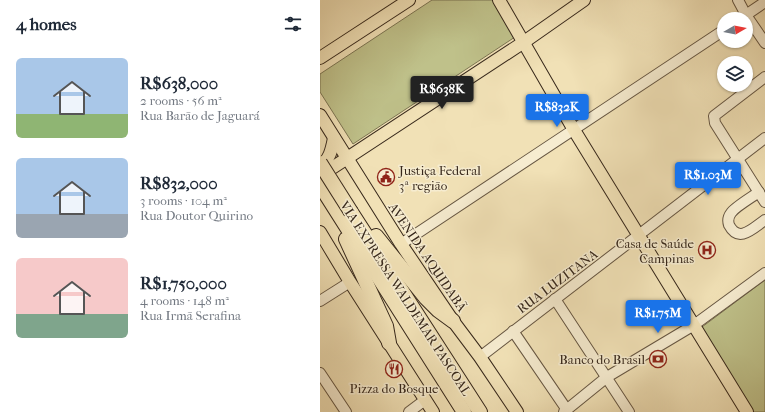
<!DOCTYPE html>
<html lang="en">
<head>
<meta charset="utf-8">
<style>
  body { margin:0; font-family:"IM FELL French Canon",serif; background:#f2f2f3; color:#1f2937; height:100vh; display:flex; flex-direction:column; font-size:15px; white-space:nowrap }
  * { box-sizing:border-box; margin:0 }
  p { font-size:13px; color:#747a83 }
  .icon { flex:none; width:22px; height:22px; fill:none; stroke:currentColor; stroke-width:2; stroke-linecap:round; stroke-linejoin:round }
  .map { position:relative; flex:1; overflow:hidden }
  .drawer { display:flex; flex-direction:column; background:#fff; width:320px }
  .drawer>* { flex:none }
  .needle { width:26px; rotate:81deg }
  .controls { position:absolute; left:397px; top:12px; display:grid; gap:8px }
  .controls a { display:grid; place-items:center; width:36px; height:36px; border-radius:50%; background:#fff; box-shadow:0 1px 3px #0004; font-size:20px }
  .price { position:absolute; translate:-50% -34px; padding:0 9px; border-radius:4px; background:#1a73e8; color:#fff; font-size:13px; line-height:26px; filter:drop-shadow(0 1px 2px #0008) }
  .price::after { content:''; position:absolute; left:50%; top:24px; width:12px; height:9px; margin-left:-6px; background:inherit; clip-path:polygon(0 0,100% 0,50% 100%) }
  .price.current { background:#222; color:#fff }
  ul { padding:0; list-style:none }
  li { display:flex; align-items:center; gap:12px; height:100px; padding:0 16px }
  li span { display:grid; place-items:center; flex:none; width:112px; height:80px; border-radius:6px; color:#555 }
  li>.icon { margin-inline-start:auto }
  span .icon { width:48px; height:48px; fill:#fffc; stroke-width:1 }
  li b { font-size:17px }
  h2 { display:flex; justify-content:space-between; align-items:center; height:48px; padding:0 16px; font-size:17px }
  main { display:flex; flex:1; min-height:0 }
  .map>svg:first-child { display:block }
  .green { fill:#bfc18a; stroke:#7b7452 }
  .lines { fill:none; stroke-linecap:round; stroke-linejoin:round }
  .minor-casing { stroke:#665642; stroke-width:12 }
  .major-casing { stroke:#37281b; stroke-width:14 }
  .highway-casing { stroke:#37281b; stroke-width:16 }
  .minor { stroke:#f6ecd0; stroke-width:10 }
  .major { stroke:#f1e1b6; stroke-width:12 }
  .highway { stroke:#f1e1b6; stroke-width:14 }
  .highway-bridge-casing { stroke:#37281b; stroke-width:16; stroke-linecap:butt }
  .highway-bridge { stroke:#f1e1b6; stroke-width:14 }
  .labels { text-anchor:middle; stroke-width:3; stroke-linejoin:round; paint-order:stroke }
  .poi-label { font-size:13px; fill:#37281b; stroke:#f6ecd0; text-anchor:end }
  .street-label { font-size:13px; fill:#37281b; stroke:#f6ecd0 }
</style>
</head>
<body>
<main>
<section class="drawer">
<h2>4 homes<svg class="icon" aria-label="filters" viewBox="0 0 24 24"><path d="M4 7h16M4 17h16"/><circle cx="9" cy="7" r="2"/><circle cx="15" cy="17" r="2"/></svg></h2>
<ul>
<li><span style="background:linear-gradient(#a9c7e8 70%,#8fb573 0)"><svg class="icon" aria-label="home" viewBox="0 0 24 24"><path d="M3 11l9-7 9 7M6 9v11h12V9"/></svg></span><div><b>R$638,000</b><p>2 rooms · 56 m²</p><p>Rua Barão de Jaguará</p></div></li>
<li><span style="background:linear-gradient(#a9c7e8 70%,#9aa5b1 0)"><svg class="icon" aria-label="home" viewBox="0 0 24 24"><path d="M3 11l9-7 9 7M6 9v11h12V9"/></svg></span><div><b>R$832,000</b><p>3 rooms · 104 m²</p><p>Rua Doutor Quirino</p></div></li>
<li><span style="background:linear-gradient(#f6c9c9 70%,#7fa58c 0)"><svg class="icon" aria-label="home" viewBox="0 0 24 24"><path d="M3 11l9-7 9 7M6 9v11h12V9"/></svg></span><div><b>R$1,750,000</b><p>4 rooms · 148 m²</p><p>Rua Irmã Serafina</p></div></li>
</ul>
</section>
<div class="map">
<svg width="445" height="412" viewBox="0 0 445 412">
  <rect width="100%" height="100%" fill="#f1e1b6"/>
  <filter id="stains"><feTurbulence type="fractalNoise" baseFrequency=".005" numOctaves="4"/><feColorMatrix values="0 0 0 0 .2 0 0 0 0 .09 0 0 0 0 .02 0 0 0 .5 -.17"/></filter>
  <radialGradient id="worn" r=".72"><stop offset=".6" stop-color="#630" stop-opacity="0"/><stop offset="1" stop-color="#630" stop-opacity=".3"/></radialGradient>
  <g class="green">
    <polygon points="112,0 173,0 195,37 33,144 0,92 0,74"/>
    <polygon points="445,280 445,412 433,412 382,327"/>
  </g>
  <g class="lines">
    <g class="minor-casing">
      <g id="minor">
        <polyline points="418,0 426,15 445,43"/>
        <polyline points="420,19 445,2"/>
        <polyline points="445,77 394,116 395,123 445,202"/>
        <path d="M439,192C432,197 415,207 411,213C408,217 408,222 409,225C419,244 433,228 445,220"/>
        <polyline points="81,244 404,30"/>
        <polyline points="235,299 309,412"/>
        <polyline points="0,301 30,282"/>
        <polyline points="193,331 247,410"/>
        <polyline points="160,357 445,138"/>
        <polyline points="0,373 26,412"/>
        <polyline points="89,412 105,400"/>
        <polyline points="244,412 287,377 374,325 445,273"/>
      </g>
    </g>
    <g class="major-casing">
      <g id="major">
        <polyline points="179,0 254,130 427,412"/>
        <polyline points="0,58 89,0"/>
        <polyline points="0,115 81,244 133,321 160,357 197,412"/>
        <path d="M0,166C10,160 12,148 14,138"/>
        <polyline points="0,176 204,42 264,0"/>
        <polyline points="0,232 30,282 113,412"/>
      </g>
    </g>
    <g class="highway-casing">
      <g id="highway">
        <polyline points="0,185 144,412"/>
        <polyline points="31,212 160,412"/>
        <polyline points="56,236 106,298 118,310 133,321"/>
        <polyline points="26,239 66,326 69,343"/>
      </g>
    </g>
    <use href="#minor" class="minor"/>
    <use href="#major" class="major"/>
    <use href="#highway" class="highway"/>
    <g class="highway-bridge-casing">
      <polyline id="highway-bridge" points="0,163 31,212"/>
    </g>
    <use href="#highway-bridge" class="highway-bridge"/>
  </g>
  <defs>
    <g id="civic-ring" transform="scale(0.9)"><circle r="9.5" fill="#f6ecd0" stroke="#8f2418" stroke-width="1.5"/><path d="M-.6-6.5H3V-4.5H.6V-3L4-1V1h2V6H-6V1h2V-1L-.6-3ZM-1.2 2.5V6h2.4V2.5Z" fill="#8f2418"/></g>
    <g id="hospital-ring" transform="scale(0.9)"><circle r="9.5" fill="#f6ecd0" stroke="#8f2418" stroke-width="1.5"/><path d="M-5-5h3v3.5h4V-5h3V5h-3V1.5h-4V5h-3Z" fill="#8f2418"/></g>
    <g id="bank-ring" transform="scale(0.9)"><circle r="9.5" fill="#f6ecd0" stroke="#8f2418" stroke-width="1.5"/><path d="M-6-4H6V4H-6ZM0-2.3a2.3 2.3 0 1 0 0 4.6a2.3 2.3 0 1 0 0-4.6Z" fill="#8f2418"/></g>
    <g id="restaurant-ring" transform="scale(0.9)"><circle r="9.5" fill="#f6ecd0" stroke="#8f2418" stroke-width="1.5"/><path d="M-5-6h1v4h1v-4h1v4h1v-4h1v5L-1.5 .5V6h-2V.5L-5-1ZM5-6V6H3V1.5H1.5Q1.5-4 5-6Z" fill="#8f2418"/></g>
  </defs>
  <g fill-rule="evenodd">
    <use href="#civic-ring" x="66" y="177"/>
    <use href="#hospital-ring" x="387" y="250"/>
    <use href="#bank-ring" x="338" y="359"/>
    <use href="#restaurant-ring" x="74" y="369"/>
  </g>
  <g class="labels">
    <g class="poi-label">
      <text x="79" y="175" text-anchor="start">Justiça Federal<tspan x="79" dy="15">3ª região</tspan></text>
      <text x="374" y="248">Casa de Saúde<tspan x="374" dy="15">Campinas</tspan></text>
      <text x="325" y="364">Banco do Brasil</text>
      <text x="74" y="393" text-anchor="middle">Pizza do Bosque</text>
    </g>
    <g class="street-label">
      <text transform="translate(108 257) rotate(56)" y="5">AVENIDA AQUIDABÃ</text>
      <text transform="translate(237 281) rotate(-37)" y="5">RUA LUZITANA</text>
      <text transform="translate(86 298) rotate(57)" y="5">VIA EXPRESSA WALDEMAR PASCOAL</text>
    </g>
  </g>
  <rect width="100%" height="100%" filter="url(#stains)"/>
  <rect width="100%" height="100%" fill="url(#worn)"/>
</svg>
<div class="controls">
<a><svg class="needle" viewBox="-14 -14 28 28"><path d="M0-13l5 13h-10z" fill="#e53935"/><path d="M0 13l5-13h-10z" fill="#747a83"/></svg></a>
<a><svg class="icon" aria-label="layers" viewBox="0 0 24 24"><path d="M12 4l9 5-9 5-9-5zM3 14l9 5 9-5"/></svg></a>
</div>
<b class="price current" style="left:122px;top:110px">R$638K</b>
<b class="price" style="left:237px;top:128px">R$832K</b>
<b class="price" style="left:388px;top:196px">R$1.03M</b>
<b class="price" style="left:338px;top:334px">R$1.75M</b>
</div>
</main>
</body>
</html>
